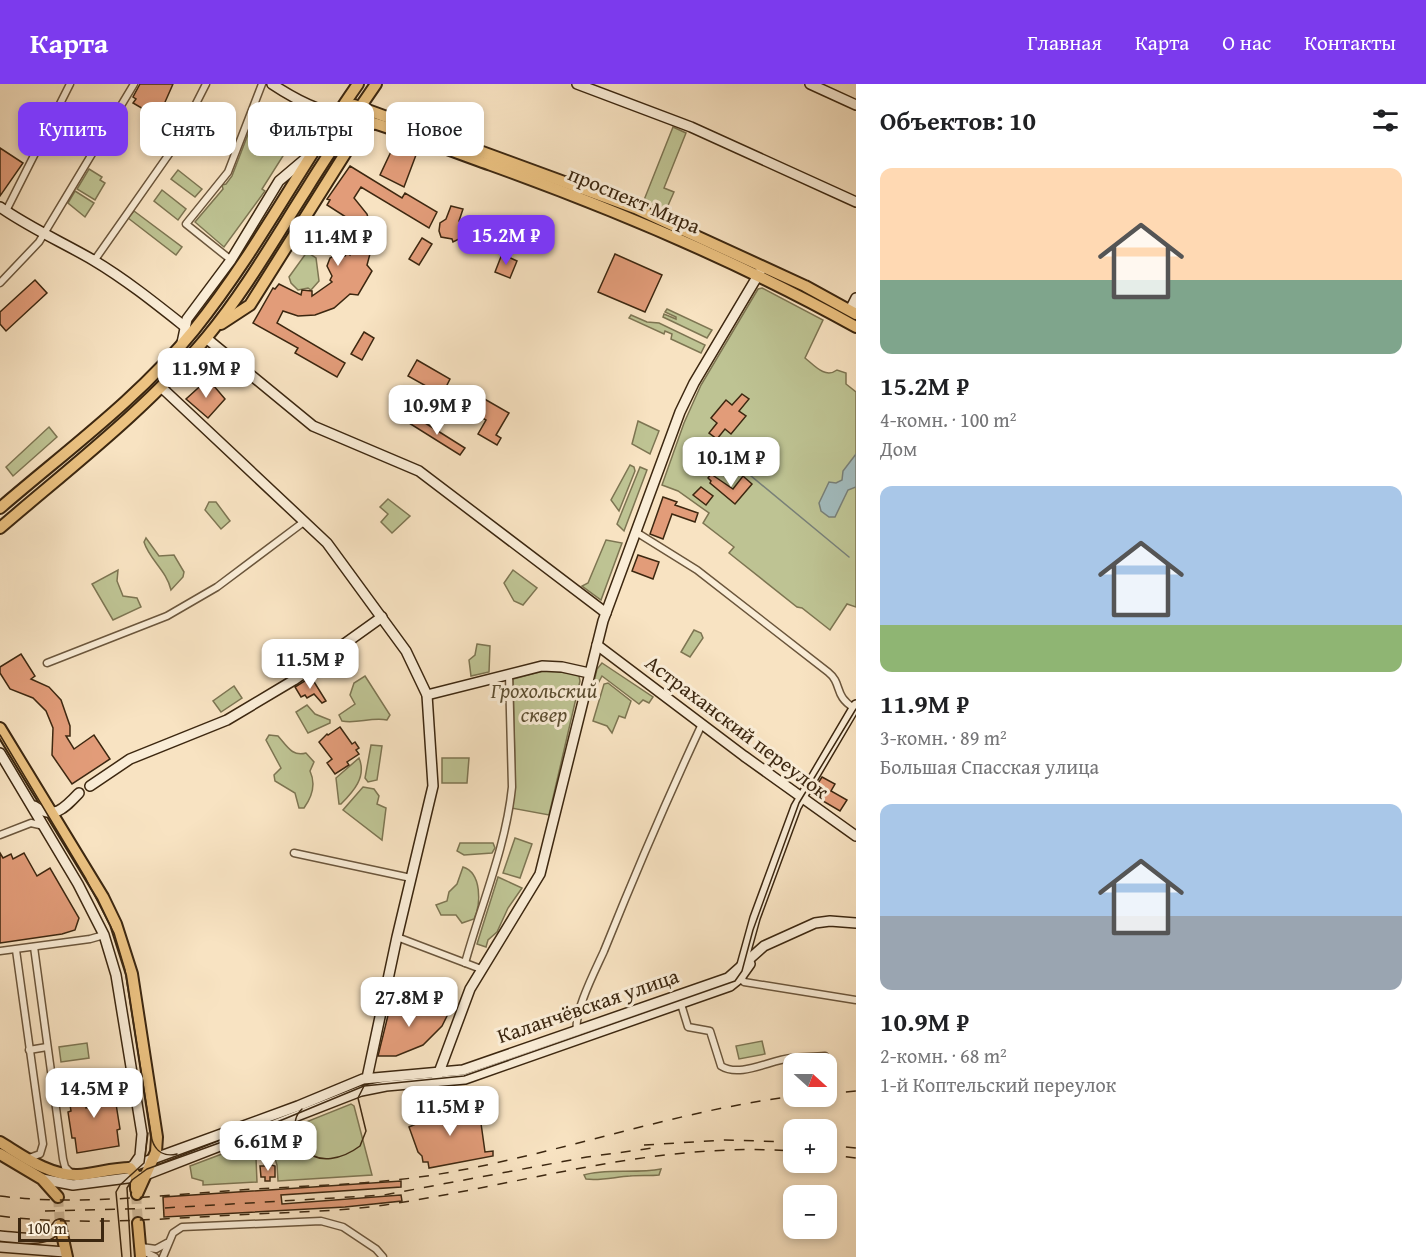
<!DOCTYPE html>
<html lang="ru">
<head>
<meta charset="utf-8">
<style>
  body { margin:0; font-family:"Gentium Book Plus",serif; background:#f6f6f6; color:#202124; height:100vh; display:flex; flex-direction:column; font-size:22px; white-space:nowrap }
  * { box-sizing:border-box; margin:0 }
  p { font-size:20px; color:#757577 }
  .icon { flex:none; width:33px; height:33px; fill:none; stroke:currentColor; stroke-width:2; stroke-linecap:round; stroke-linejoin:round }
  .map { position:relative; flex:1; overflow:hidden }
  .sheet { display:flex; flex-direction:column; background:#fff; width:570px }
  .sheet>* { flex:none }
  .banner { position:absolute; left:18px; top:18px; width:570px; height:54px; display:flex; gap:12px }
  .needle { width:39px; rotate:111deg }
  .fabs { position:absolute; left:783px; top:969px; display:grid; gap:12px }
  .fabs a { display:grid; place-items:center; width:54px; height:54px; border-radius:12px; background:#fff; box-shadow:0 3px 9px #0003; font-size:30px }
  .scale { position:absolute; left:18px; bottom:15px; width:86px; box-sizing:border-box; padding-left:6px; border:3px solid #3c2710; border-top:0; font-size:16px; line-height:21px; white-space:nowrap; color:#3c2710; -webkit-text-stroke:4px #faedd7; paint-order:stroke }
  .price { position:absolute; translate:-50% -51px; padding:0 14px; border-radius:12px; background:#fff; color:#222; font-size:20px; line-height:39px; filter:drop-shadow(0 2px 3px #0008) }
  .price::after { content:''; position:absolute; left:50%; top:36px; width:18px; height:14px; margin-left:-9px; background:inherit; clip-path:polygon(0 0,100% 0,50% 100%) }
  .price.active { background:#7c3aed; color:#fff }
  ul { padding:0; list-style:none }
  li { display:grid; align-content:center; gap:12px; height:318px; padding:0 24px }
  li span { display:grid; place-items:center; height:186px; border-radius:12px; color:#555 }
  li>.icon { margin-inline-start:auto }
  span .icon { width:108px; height:108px; fill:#fffc; stroke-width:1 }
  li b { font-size:26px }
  h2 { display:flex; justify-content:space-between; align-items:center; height:72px; padding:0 24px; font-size:26px }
  .pill { padding:0 21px; border-radius:12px; background:#fff; box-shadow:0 3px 9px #0003; font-size:21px; line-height:54px }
  .pill.active { background:#7c3aed; color:#fff }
  header { display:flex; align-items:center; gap:36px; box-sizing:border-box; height:84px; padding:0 30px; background:#7c3aed; color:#fff }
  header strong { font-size:28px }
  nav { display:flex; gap:33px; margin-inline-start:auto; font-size:21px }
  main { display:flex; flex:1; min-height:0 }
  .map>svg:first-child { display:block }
  .green { fill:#bec393; stroke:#7d7552; stroke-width:1.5 }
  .water { fill:#a2bbbd; stroke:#798078; stroke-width:1.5 }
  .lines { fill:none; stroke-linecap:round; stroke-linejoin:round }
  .stream { stroke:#798078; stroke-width:1.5 }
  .building { fill:#e29c79; stroke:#3c2710; stroke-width:1.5 }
  .primary-tunnel { stroke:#d2bd9e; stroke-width:10; stroke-dasharray:10 5; stroke-linecap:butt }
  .street-casing { stroke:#6b563c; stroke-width:9 }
  .secondary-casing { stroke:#3c2710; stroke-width:12 }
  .primary-casing { stroke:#3c2710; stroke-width:14 }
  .street { stroke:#faedd7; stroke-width:6 }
  .secondary { stroke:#faedd7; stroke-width:9 }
  .primary { stroke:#ecc281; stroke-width:10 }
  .tram { stroke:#3c2710; stroke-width:1.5 }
  .rail { stroke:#3c2710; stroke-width:1.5; stroke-dasharray:10 10; stroke-linecap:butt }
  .labels { text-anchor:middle; stroke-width:6; stroke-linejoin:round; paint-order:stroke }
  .street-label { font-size:21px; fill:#3c2710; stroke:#faedd7 }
  .park-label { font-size:21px; font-style:italic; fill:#5c4e31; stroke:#faedd7 }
</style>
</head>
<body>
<header>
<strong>Карта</strong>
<nav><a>Главная</a><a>Карта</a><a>О нас</a><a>Контакты</a></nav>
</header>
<main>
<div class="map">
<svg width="856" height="1173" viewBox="0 0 856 1173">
  <rect width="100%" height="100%" fill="#f8e3c2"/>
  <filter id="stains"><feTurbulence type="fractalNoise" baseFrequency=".00333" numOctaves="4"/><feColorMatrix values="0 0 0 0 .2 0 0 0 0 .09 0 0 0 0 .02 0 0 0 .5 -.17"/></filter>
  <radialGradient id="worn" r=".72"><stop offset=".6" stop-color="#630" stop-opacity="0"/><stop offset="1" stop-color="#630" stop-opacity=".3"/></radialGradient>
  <g class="green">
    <polygon points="255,32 273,41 273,45 278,43 295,53 262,105 265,107 224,163 195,138 223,105 222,101 226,100 232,92"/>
    <polygon points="673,43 686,49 664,104 674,108 666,126 644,116"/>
    <polygon points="89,85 102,93 100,96 105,99 95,116 77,105"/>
    <polygon points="178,86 202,105 195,113 171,95"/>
    <polygon points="162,106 186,125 178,136 154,117"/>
    <polygon points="75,107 94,119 85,133 68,119"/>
    <polygon points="134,127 182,163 176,171 128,134"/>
    <polygon points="331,134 343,139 341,143 347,151 341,161 328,163 321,169 310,162 311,157 325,135"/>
    <polygon points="307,168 316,174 319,197 311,206 308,204 298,206 291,199 289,193"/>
    <path d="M762,204L823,236L805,274C814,281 825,295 837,286L846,289V300L856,308V523L847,520L830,546L802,524L797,523L729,469L734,463L703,439L709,429L678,407L662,401L684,339L701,301L758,205Z"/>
    <polygon points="667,225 712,246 707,254 663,233 664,230 676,235 676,233 665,228"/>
    <polygon points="631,231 647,238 659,239 705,261 701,269 671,255 672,250 665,247 664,250 629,234"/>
    <polygon points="638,337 659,347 650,370 632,360"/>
    <polygon points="49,343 57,353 13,392 6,383"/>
    <polygon points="630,381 634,383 635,387 619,427 611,416"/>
    <polygon points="640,383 647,386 624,447 617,440"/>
    <polygon points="388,415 410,432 392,449 381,438 388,430 380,423"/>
    <polygon points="209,418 216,418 230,437 221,445 205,426"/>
    <path d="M146,454L159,472L174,471L184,488L183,493L171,506C167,487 149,475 144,458Z"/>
    <polygon points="606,456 622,459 601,516 582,502 588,499"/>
    <polygon points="118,486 117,497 123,512 137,514 141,523 113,536 92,500"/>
    <polygon points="513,486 537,504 523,521 514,517 504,499"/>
    <polygon points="694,546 701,549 703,554 690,573 681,568"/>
    <polygon points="477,560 490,562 489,588 471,592 469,576 475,571"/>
    <polygon points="602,579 653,613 649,619 643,616 639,620 602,592 596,603 593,602 597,585"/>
    <polygon points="547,586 575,590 579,592 580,597 549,731 511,724 515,689 513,595"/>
    <path d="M365,592L390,631L387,636C371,633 357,640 342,637L339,631L355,620L350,611L354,599Z"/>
    <polygon points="608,599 631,617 625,634 619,632 612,649 607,642 593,637 604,600"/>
    <polygon points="234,602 242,614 221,628 213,617"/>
    <polygon points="307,621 315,630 330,636 330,639 308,649 296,628"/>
    <path d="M269,651L278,652C287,662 292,673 306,669L314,678L310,687C316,700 312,713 304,724H299L295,709L275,697L274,691L281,684L266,656Z"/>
    <polygon points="371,661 382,662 377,696 368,698 365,694"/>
    <path d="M359,674C367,693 353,708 341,720H339L336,694Z"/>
    <polygon points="442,674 469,674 467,699 442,699"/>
    <polygon points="363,703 374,705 379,712 377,720 386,724 382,756 343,726"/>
    <polygon points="515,754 532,760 520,794 503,789"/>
    <polygon points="460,759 493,759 495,764 492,769 464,771 457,767"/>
    <path d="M463,783C482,789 481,820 474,835L462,839L456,831H441L436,821L447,817L449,808L457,800Z"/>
    <polygon points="498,793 522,804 508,824 497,848 488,856 486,863 477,860"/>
    <polygon points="762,957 765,970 739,975 736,962"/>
    <polygon points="87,959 89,974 61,978 59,963"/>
    <polygon points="351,1020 354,1022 372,1091 278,1097 277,1081 273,1069 256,1074 257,1098 203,1101 203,1097 192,1094 190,1082 283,1047 286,1051 299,1046 301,1040"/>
    <path d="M661,1085L659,1091C650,1092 639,1091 630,1092C615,1093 600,1097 586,1095L584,1091C605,1084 636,1090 661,1085Z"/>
  </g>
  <polygon class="water" points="856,370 856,403 848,406 835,433 829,433 821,427 819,419 829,398 836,399 842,396 843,387"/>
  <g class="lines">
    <polyline class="stream" points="733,377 849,473"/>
  </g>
  <g class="building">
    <polygon points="140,0 173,0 162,25 155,27 148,22 145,26 133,19 136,15 133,13"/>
    <polygon points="397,55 419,63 404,103 380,91"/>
    <polygon points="0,64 23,79 0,112"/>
    <polygon points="350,82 402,114 405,109 437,128 429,144 361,103 354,114 367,130 374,155 367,181 372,187 358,211 350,210 334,224 315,231 298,232 283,227 277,239 345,279 337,293 295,269 298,264 253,239 273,204 275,205 279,200 301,211 302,206 312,207 312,212 332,198 330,196 332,192 327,182 330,174 335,171 345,172 347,169 350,171 353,160 352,145 348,147 344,138 349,135 327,121 330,116 327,115"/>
    <polygon points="451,122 463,125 459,137 464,146 461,154 453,158 452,155 441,153 439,147 440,139 446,135"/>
    <polygon points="422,154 432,160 419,181 409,175"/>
    <polygon points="502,170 517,177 510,194 495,188"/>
    <polygon points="615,170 662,191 645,228 598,208"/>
    <polygon points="35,196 47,209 6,247 0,240 0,228"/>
    <polygon points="364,248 374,254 362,276 351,270"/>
    <polygon points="417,276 450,295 442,311 408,292"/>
    <polygon points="208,295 225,315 208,334 186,315"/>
    <polygon points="474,309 509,329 496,351 501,354 497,361 478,350 486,336 465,324"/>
    <polygon points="742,310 749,315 739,327 746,332 731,350 725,345 717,355 709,349 717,339 711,334 726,316 732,321"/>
    <polygon points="414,332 465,364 460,371 409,339"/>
    <polygon points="711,390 733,405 743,392 752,400 735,420 710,399 711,397 708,394"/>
    <polygon points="701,403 713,412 706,421 693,411"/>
    <polygon points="663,413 677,418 675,421 698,429 695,438 672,430 663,455 650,450"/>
    <polygon points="638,471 659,478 653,495 632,487"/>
    <polygon points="21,570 35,592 31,595 49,603 61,616 70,642 70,652 66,652 74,665 94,651 110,675 72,700 52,671 53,644 46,627 33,614 10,605 0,589 0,583"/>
    <polygon points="311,593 326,617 322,619 314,610 307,614 305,611 301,613 295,603"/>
    <polygon points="340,643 352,660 355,658 359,664 356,666 359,670 347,678 349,681 335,690 327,679 332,675 319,658 327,650 328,651"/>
    <polygon points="822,693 835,700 831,707 847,716 840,727 811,710"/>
    <polygon points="0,769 3,774 11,770 13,775 24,769 37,792 50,784 79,834 75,846 62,850 0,859"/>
    <polygon points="392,915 448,930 442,942 423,961 396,972 378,972"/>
    <polygon points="117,997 119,1010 111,1011 113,1021 116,1020 120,1045 117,1046 119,1062 77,1069 75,1054 72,1054 68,1028 71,1027 69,1015 65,1016 62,1001 74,999 75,1010 84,1009 86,1024 99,1022 97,1008 105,1007 104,999"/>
    <polygon points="454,1019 458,1027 479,1025 485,1068 493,1067 493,1072 429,1084 428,1078 423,1078 422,1072 418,1068 409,1043 418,1039 416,1034 439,1030 440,1023"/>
    <polygon points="264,1079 275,1082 275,1093 270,1093 270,1097 265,1097 265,1093 261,1093 260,1082 265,1082"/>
    <polygon points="401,1097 401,1103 281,1111 282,1120 401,1111 402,1117 345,1123 164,1133 163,1113"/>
  </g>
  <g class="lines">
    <g class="primary-tunnel">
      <polyline points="136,1110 138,1139"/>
      <polyline points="58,1113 60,1141"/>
    </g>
    <g class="street-casing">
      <g id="street">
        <polyline points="6,127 70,0"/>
        <polyline points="231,176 186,140 228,88 262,0"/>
        <polyline points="94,177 174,63 206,0"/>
        <polyline points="0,199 39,158 134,0"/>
        <path d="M636,448L697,486L828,588C843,600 833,611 854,624"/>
        <polyline points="47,579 167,532 217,503 305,437"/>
        <polyline points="0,751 31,739 44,742"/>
        <polyline points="294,769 411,794"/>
        <polyline points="397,853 481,885"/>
        <polyline points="34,863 63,1075 65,1083 71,1089"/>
        <polyline points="16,866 43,1060 40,1070 29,1074"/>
        <polyline points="0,867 90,855 104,851"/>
        <path d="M465,879C481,821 506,763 512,703L509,591"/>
        <polyline points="740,892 744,898 856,916"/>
        <path d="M681,920L688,943L710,947L721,982C740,994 770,976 791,974C802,973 814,973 825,972"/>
        <path d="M577,948C573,929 596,885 604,867C635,790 667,715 702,640"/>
        <polyline points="29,966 47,963"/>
        <polyline points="141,1163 156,1165 167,1159"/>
        <polyline points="143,1167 155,1173"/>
        <polyline points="163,1173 173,1149 182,1143 321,1137 343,1143 376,1165 383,1173"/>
      </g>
    </g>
    <g class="secondary-casing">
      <g id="secondary">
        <path d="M272,0C296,16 325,31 354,33"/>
        <polyline points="577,0 691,43 856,118"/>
        <polyline points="810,0 856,21"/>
        <path d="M0,123C30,144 62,158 93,176C125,195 155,219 184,242"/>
        <polyline points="850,226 856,214"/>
        <polyline points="206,254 313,342 419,387 606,529"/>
        <polyline points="182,259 187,235 231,176 279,97 305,75"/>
        <polyline points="161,303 327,459 406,567 427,611 433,702 397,853 367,994"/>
        <polyline points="597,561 744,672 856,752"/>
        <polyline points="427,611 542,582 562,583 589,589"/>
        <polyline points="0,669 78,800 104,851 116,891 142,1050 140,1072 133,1082"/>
        <polyline points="90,702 130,675 227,636 294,596 382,533"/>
        <path d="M34,722C54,736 64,725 79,709"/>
        <polyline points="742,881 755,834 796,723 856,621"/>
        <polyline points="435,999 470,905 540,790 603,537 680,328 694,299 760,188"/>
        <polyline points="128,1084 298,1022 363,995 463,986 728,894 764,862 815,839 830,837 856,839"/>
        <polyline points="42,1095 73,1101 143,1092 361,1007 386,1002 465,995 730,902 740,894 750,880"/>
        <path d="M0,1152C18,1153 48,1161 58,1141"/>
        <polyline points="0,1163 65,1168"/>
      </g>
    </g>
    <g class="primary-casing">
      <g id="primary">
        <polyline points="354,21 635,124 805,202 856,230"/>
        <path d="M354,33C400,46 445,65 491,81C616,126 740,178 856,243"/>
        <polyline points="221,240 250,221 360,46 366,41 373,40"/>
        <path d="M0,424C66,367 139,314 194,246C256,169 301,81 358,0"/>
        <path d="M0,444C71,383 147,325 207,253C245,207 274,156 306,106C328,70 352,35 376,0"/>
        <polyline points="0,644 103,813 116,840 132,890 157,1053 156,1068 137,1110"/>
        <path d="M0,1058C23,1072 49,1092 78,1091C95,1090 112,1084 130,1084L136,1092V1105"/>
        <polyline points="0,1070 42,1095 58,1113"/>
        <polyline points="138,1139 141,1173"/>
        <polyline points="60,1141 67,1173"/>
      </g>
    </g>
    <use href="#street" class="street"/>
    <use href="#secondary" class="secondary"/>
    <use href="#primary" class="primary"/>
    <g class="tram">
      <path d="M0,651L86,795L114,849L125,886L152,1056C156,1068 165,1073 177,1070"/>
      <path d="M302,1025C288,1038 298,1059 311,1068"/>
      <path d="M304,1063C317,1083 344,1074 360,1062L366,1047L358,1014L364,1002"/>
      <polyline points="122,1173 116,1108 120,1101 144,1079 148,1049"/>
      <polyline points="131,1173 127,1104 132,1096 147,1085 277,1038 364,1002 464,992 735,897 742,887 753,846 799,719 856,625"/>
    </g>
    <g class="rail">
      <polyline points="826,1010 856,1007"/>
      <polyline points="644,1061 725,1056 794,1058"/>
      <polyline points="826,1061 856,1064"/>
      <polyline points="826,1070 856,1074"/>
      <path d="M0,1112C79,1122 161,1111 240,1106C311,1101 385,1101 456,1087C570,1066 680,1026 796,1012"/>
      <polyline points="45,1127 164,1124 384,1111 587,1073 653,1064"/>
      <path d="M0,1132C78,1142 157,1135 236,1131C285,1128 336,1128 385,1121C521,1101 655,1057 794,1067"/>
    </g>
  </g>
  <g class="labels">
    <g class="street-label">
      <text transform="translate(634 116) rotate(23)" y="7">проспект Мира</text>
      <text transform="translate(737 643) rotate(37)" y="7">Астраханский переулок</text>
      <text transform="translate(588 922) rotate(-19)" y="7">Каланчёвская улица</text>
    </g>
    <g class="park-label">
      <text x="544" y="614">Грохольский<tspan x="544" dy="24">сквер</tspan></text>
    </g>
  </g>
  <rect width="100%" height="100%" filter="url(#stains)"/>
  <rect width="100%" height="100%" fill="url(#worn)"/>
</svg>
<div class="fabs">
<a><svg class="needle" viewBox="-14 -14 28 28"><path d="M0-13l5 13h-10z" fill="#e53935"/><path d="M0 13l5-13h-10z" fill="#757577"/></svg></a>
<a>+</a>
<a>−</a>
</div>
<div class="scale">100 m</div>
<b class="price active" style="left:506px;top:182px">15.2M ₽</b>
<b class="price" style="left:338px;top:183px">11.4M ₽</b>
<b class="price" style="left:206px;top:315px">11.9M ₽</b>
<b class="price" style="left:437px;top:352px">10.9M ₽</b>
<b class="price" style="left:731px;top:404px">10.1M ₽</b>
<b class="price" style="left:310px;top:606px">11.5M ₽</b>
<b class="price" style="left:409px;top:944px">27.8M ₽</b>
<b class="price" style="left:94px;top:1035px">14.5M ₽</b>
<b class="price" style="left:450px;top:1053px">11.5M ₽</b>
<b class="price" style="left:268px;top:1088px">6.61M ₽</b>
<div class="banner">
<a class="pill active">Купить</a>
<a class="pill">Снять</a>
<a class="pill">Фильтры</a>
<a class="pill">Новое</a>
</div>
</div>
<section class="sheet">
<h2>Объектов: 10<svg class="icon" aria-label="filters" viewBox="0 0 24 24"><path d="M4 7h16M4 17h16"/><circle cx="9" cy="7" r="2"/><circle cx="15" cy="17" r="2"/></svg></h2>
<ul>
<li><span style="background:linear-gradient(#ffd9b3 60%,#7fa58c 0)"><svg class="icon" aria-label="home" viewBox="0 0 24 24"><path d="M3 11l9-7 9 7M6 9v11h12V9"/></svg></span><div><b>15.2M ₽</b><p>4-комн. · 100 m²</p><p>Дом</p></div></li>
<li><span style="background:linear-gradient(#a9c7e8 75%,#8fb573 0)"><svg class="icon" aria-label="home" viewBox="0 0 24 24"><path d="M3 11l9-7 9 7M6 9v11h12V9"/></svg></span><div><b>11.9M ₽</b><p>3-комн. · 89 m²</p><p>Большая Спасская улица</p></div></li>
<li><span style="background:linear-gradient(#a9c7e8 60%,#9aa5b1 0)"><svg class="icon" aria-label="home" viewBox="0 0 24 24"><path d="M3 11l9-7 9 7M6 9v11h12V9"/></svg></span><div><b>10.9M ₽</b><p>2-комн. · 68 m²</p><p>1-й Коптельский переулок</p></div></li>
</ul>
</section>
</main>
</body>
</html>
